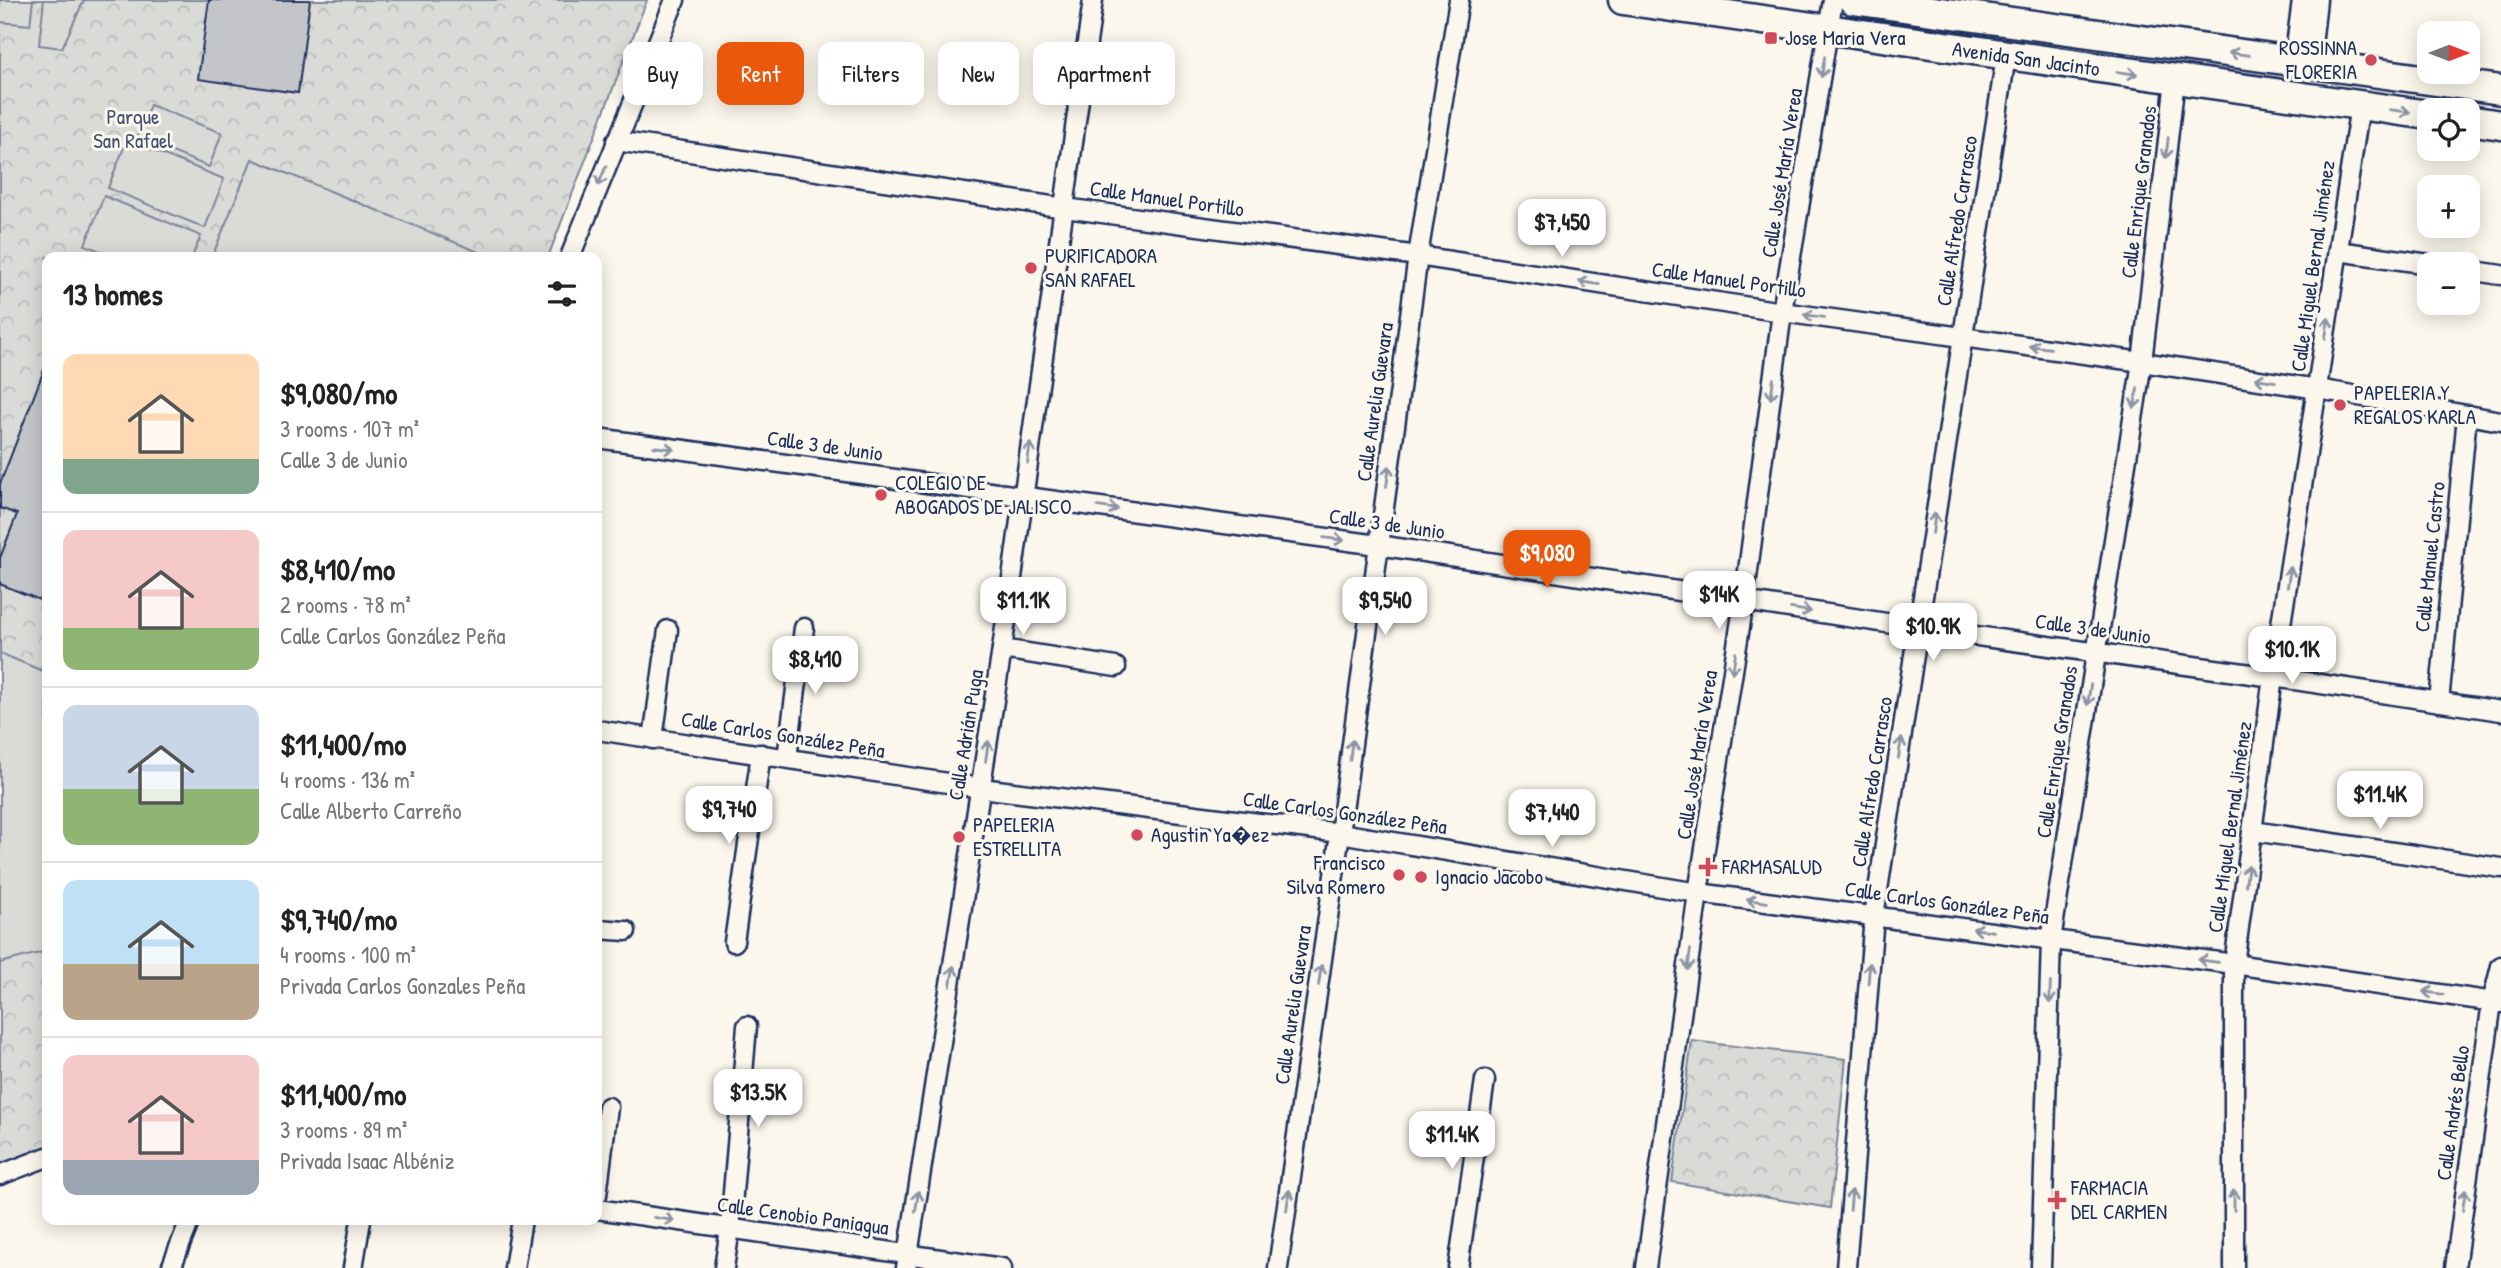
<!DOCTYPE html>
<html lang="en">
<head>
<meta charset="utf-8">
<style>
  body { margin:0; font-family:"Patrick Hand",sans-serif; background:#f6f6f6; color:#222; height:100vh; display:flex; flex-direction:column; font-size:26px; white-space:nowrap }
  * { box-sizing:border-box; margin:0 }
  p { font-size:23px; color:#767676 }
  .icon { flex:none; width:38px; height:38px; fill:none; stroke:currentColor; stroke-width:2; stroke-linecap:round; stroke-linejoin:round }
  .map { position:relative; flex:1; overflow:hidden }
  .sheet { position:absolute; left:42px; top:252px; width:560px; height:973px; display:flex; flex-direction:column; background:#fff; border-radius:14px; box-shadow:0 4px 18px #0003 }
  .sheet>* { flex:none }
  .top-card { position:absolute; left:623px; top:42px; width:665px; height:63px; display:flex; gap:14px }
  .needle { width:46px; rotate:90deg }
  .buttons { position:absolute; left:2417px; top:21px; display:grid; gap:14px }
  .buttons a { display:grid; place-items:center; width:63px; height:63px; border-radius:14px; background:#fff; box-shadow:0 4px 18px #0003; font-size:35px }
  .price { position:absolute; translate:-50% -60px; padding:0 16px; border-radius:14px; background:#fff; color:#222; font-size:23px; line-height:46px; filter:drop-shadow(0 2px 4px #0008) }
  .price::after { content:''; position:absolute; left:50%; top:42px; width:21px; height:16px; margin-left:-10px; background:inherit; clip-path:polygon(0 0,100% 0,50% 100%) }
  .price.on { background:#ea580c; color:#fff }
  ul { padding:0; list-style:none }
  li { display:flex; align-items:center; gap:21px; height:175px; padding:0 21px }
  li+li { border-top:2px solid #e0e0e0 }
  li span { display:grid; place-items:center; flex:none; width:196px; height:140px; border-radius:14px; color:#555 }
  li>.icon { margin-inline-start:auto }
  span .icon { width:84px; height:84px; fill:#fffc; stroke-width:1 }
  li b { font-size:30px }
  h2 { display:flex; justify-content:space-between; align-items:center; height:84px; padding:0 21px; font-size:30px }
  .pill { padding:0 24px; border-radius:14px; background:#fff; box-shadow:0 4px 18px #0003; font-size:24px; line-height:63px }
  .pill.on { background:#ea580c; color:#fff }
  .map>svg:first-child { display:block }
  .park { fill:url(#park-crowns); stroke:#7a849a; stroke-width:2 }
  .pitch { fill:#dadad7; stroke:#7a849a; stroke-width:2 }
  .building { fill:#c3c5c9; stroke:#1b2f5e; stroke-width:2 }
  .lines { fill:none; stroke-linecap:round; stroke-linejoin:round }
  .street-casing { stroke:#1b2f5e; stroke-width:23 }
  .primary-casing { stroke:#1b2f5e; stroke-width:33 }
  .street { stroke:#fbf7ec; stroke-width:18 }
  .primary { stroke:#fbf7ec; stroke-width:28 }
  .oneway { stroke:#8b93a5 }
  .poi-dot { fill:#d1495b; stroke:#fbf7ec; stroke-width:2.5 }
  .labels { text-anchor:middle; stroke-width:6; stroke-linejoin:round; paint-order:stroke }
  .poi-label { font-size:21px; fill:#1b2f5e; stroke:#fbf7ec; text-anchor:start }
  .street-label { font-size:21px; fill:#1b2f5e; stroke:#fbf7ec }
  .park-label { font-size:21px; fill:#415176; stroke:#fbf7ec }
</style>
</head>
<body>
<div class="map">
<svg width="2501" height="1268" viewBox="0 0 2501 1268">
  <defs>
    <pattern id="park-crowns" width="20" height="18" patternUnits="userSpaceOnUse" patternTransform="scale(1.75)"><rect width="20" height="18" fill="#dadad7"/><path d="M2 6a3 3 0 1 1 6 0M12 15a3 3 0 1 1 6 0" fill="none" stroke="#babbbb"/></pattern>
  </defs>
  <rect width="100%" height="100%" fill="#fbf7ec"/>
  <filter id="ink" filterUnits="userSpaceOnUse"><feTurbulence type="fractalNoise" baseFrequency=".0143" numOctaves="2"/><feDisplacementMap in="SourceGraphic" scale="14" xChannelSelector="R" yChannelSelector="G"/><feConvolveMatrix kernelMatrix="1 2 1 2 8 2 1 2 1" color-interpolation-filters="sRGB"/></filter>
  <g filter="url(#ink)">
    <g class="park">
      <polygon points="0,0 647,0 548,257 47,257 47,1150 0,1169"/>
      <polygon points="1692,1041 1846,1059 1830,1208 1672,1182"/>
    </g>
    <g class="pitch">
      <polygon points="0,0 33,0 30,25 0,22"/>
      <polygon points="44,0 84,0 62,48 39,45"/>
      <polygon points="150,105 222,133 209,167 137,138"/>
      <polygon points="127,140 224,179 205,228 108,188"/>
      <polygon points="252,159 486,255 485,257 212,257"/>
      <polygon points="104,196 201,236 192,257 115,257 85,245"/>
      <polygon points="0,653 47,673 47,951 0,963"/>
    </g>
    <g class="building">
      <polygon points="209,0 310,0 298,93 198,79"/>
      <polygon points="47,362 47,603 0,584 0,558 17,514 0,508 0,484"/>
    </g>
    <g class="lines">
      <g class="street-casing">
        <g id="street">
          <polyline points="2294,61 2302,0"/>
          <polyline points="2310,64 2317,0"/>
          <polyline points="616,141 1065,208 1418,256 1782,312 2142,362 2318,389 2501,421"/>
          <polyline points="2338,251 2429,264"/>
          <polyline points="570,257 675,0"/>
          <polyline points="2468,270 2501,275"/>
          <polyline points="597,438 1378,545 1919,628 2273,677 2501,711"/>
          <polyline points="1002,649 1116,667"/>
          <polyline points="2439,702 2467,416"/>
          <polyline points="597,730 981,788 1340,833 1698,893 2234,964 2501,1003"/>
          <polyline points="653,739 668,630"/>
          <polyline points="787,758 804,628"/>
          <polyline points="2253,831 2501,868"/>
          <polyline points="597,929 626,931"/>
          <polyline points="734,942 761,754"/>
          <polyline points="0,1175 47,1157"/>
          <polyline points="597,1195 608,1107"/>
          <polyline points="597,1209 1002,1268"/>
          <polyline points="171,1268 190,1220"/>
          <polyline points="353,1268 361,1220"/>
          <polyline points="514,1268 522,1220"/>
          <polyline points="724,1268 730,1229 747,1026"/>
          <polyline points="906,1268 1002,649 1093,0"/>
          <polyline points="1278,1268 1340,833 1418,256 1459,0"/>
          <polyline points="1458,1268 1485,1080"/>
          <polyline points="1646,1268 1698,893 1744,601 1782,312 1833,0"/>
          <polyline points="1846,1268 1874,916 2006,56"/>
          <polyline points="2041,1268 2051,940 2142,362 2175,80"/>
          <polyline points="2234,1268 2234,964 2273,677 2360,105"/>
          <polyline points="2455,1268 2492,1002 2501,966"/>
        </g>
      </g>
      <g class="primary-casing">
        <g id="primary">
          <polyline points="1623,0 2429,115"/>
          <polyline points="1853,0 2501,90"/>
          <polyline points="2468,120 2501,125"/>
        </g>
      </g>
      <use href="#street" class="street"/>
      <use href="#primary" class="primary"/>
    </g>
    <defs><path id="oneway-shaft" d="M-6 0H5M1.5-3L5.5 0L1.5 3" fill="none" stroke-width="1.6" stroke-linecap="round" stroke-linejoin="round" transform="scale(1.75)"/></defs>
    <g class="oneway">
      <use href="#oneway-shaft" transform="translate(2239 54) rotate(-172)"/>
      <use href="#oneway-shaft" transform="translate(1823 67) rotate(99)"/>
      <use href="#oneway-shaft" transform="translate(2127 73) rotate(8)"/>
      <use href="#oneway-shaft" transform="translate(2400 111) rotate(8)"/>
      <use href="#oneway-shaft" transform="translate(2167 148) rotate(97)"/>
      <use href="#oneway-shaft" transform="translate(602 176) rotate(112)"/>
      <use href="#oneway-shaft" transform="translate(1589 283) rotate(-171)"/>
      <use href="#oneway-shaft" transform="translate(1814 316) rotate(-172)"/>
      <use href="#oneway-shaft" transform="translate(2327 328) rotate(-81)"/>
      <use href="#oneway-shaft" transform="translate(2040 347) rotate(-172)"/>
      <use href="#oneway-shaft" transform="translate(2265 380) rotate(-171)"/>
      <use href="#oneway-shaft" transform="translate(1772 389) rotate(98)"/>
      <use href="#oneway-shaft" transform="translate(2136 398) rotate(99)"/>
      <use href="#oneway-shaft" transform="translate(664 448) rotate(8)"/>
      <use href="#oneway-shaft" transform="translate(1029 453) rotate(-82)"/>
      <use href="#oneway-shaft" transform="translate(1388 476) rotate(-82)"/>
      <use href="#oneway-shaft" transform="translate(1108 508) rotate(8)"/>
      <use href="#oneway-shaft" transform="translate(1934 523) rotate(-82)"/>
      <use href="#oneway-shaft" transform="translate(1334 539) rotate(8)"/>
      <use href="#oneway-shaft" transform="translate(2289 577) rotate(-81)"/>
      <use href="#oneway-shaft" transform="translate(1801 610) rotate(9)"/>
      <use href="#oneway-shaft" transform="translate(1734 663) rotate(99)"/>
      <use href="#oneway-shaft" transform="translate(2089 695) rotate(99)"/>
      <use href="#oneway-shaft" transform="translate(1900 748) rotate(-81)"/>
      <use href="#oneway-shaft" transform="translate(1351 750) rotate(-83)"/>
      <use href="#oneway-shaft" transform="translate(987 751) rotate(-82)"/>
      <use href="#oneway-shaft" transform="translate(2247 875) rotate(-82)"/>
      <use href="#oneway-shaft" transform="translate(1757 901) rotate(-173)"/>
      <use href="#oneway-shaft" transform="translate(1983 930) rotate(-172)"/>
      <use href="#oneway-shaft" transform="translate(1689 960) rotate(98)"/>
      <use href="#oneway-shaft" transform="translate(2208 961) rotate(-172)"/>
      <use href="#oneway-shaft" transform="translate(1869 973) rotate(-85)"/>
      <use href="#oneway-shaft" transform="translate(1320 975) rotate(-82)"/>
      <use href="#oneway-shaft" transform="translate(952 976) rotate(-81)"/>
      <use href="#oneway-shaft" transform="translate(2050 993) rotate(92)"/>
      <use href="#oneway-shaft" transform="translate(2433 993) rotate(-172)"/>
      <use href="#oneway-shaft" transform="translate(1288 1200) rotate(-82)"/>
      <use href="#oneway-shaft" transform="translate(1851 1200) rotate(-85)"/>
      <use href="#oneway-shaft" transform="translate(2234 1200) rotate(-90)"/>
      <use href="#oneway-shaft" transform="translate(2464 1200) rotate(-82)"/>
      <use href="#oneway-shaft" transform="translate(917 1201) rotate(-81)"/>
      <use href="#oneway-shaft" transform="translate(664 1219) rotate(9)"/>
    </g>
  </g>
  <g class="poi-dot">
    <rect x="1764" y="31" width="14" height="14" rx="3.5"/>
    <circle cx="2371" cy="60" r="7"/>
    <circle cx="1031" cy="268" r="7"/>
    <circle cx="2340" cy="405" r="7"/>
    <circle cx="881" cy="495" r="7"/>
    <circle cx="1137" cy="835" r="7"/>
    <circle cx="959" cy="837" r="7"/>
    <path d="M1704.5 856.5h7v7h7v7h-7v7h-7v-7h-7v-7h7z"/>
    <circle cx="1399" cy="875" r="7"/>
    <circle cx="1421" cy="877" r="7"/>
    <path d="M2053.5 1189.5h7v7h7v7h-7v7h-7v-7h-7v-7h7z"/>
  </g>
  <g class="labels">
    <g class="poi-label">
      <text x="1785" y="45">Jose Maria Vera</text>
      <text x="2357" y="55" text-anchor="end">ROSSINNA<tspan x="2357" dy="24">FLORERIA</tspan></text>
      <text x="1045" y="263">PURIFICADORA<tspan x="1045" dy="24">SAN RAFAEL</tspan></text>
      <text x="2354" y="400">PAPELERIA Y<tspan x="2354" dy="24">REGALOS KARLA</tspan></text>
      <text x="895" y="490">COLEGIO DE<tspan x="895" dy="24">ABOGADOS DE JALISCO</tspan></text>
      <text x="973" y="832">PAPELERIA<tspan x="973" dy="24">ESTRELLITA</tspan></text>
      <text x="1151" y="842">Agustin Ya�ez</text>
      <text x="1385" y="870" text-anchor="end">Francisco<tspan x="1385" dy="24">Silva Romero</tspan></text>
      <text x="1722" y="874">FARMASALUD</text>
      <text x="1435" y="884">Ignacio Jacobo</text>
      <text x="2071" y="1195">FARMACIA<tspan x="2071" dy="24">DEL CARMEN</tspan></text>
    </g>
    <g class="street-label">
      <text transform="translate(2026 59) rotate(8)" y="7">Avenida San Jacinto</text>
      <text transform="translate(1782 173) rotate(-81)" y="7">Calle José María Verea</text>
      <text transform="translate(2139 192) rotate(-83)" y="7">Calle Enrique Granados</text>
      <text transform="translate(1167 199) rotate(8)" y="7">Calle Manuel Portillo</text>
      <text transform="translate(1957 221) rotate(-81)" y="7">Calle Alfredo Carrasco</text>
      <text transform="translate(2313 266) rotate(-82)" y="7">Calle Miguel Bernal Jiménez</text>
      <text transform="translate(1729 280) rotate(8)" y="7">Calle Manuel Portillo</text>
      <text transform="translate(1375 402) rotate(-82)" y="7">Calle Aurelia Guevara</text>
      <text transform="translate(825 446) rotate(8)" y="7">Calle 3 de Junio</text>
      <text transform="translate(1387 524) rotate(8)" y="7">Calle 3 de Junio</text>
      <text transform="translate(2430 557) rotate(-84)" y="7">Calle Manuel Castro</text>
      <text transform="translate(2093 629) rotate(8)" y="7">Calle 3 de Junio</text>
      <text transform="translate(783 735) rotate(9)" y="7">Calle Carlos González Peña</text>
      <text transform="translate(966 735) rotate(-81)" y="7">Calle Adrián Puga</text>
      <text transform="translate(2057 752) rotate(-81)" y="7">Calle Enrique Granados</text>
      <text transform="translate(1697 755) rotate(-81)" y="7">Calle José María Verea</text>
      <text transform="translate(1872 782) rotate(-81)" y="7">Calle Alfredo Carrasco</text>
      <text transform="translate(1345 813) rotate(8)" y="7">Calle Carlos González Peña</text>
      <text transform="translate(2230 827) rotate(-82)" y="7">Calle Miguel Bernal Jiménez</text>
      <text transform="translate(1947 903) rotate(8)" y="7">Calle Carlos González Peña</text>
      <text transform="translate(1293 1005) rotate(-82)" y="7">Calle Aurelia Guevara</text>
      <text transform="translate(2453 1113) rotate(-82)" y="7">Calle Andrés Bello</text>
      <text transform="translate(803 1216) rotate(8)" y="7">Calle Cenobio Paniagua</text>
    </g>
    <g class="park-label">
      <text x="133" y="124">Parque<tspan x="133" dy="24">San Rafael</tspan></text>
    </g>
  </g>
</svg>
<div class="buttons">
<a><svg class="needle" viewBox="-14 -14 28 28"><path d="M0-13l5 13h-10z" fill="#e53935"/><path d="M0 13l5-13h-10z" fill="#767676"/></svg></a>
<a><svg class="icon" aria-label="locate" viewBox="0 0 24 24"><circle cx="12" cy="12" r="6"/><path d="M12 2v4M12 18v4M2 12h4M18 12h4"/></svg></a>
<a>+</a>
<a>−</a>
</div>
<b class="price" style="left:1562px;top:259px">$7,450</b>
<b class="price on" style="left:1547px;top:590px">$9,080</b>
<b class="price" style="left:1719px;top:631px">$14K</b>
<b class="price" style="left:1023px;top:637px">$11.1K</b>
<b class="price" style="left:1385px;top:637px">$9,540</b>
<b class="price" style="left:1933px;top:663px">$10.9K</b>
<b class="price" style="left:2292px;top:686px">$10.1K</b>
<b class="price" style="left:815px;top:696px">$8,410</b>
<b class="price" style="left:2380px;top:831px">$11.4K</b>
<b class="price" style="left:729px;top:846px">$9,740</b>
<b class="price" style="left:1552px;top:849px">$7,440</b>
<b class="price" style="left:758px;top:1129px">$13.5K</b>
<b class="price" style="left:1452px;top:1171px">$11.4K</b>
<div class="top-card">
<a class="pill">Buy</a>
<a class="pill on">Rent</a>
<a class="pill">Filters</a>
<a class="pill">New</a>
<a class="pill">Apartment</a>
</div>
<section class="sheet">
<h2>13 homes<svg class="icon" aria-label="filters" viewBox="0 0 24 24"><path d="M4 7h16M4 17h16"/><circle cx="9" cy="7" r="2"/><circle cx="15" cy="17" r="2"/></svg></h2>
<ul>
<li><span style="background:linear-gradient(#ffd9b3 75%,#7fa58c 0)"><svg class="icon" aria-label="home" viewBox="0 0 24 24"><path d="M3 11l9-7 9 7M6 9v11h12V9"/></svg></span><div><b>$9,080/mo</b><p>3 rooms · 107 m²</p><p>Calle 3 de Junio</p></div></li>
<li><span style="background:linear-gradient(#f6c9c9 70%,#8fb573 0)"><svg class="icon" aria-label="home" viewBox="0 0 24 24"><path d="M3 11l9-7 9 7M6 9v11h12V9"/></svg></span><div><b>$8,410/mo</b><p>2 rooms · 78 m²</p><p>Calle Carlos González Peña</p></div></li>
<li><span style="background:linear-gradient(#c9d6e8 60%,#8fb573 0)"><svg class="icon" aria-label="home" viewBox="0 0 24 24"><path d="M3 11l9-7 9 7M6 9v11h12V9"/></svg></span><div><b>$11,400/mo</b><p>4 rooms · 136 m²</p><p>Calle Alberto Carreño</p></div></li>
<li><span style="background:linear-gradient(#bfe0f5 60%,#b9a48a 0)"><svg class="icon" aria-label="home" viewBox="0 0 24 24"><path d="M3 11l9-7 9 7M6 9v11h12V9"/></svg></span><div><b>$9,740/mo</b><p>4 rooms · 100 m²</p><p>Privada Carlos Gonzales Peña</p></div></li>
<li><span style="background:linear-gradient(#f6c9c9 75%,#9aa5b1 0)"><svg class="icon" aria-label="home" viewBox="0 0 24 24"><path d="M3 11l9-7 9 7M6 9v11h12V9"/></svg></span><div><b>$11,400/mo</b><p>3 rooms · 89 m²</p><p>Privada Isaac Albéniz</p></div></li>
</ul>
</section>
</div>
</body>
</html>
